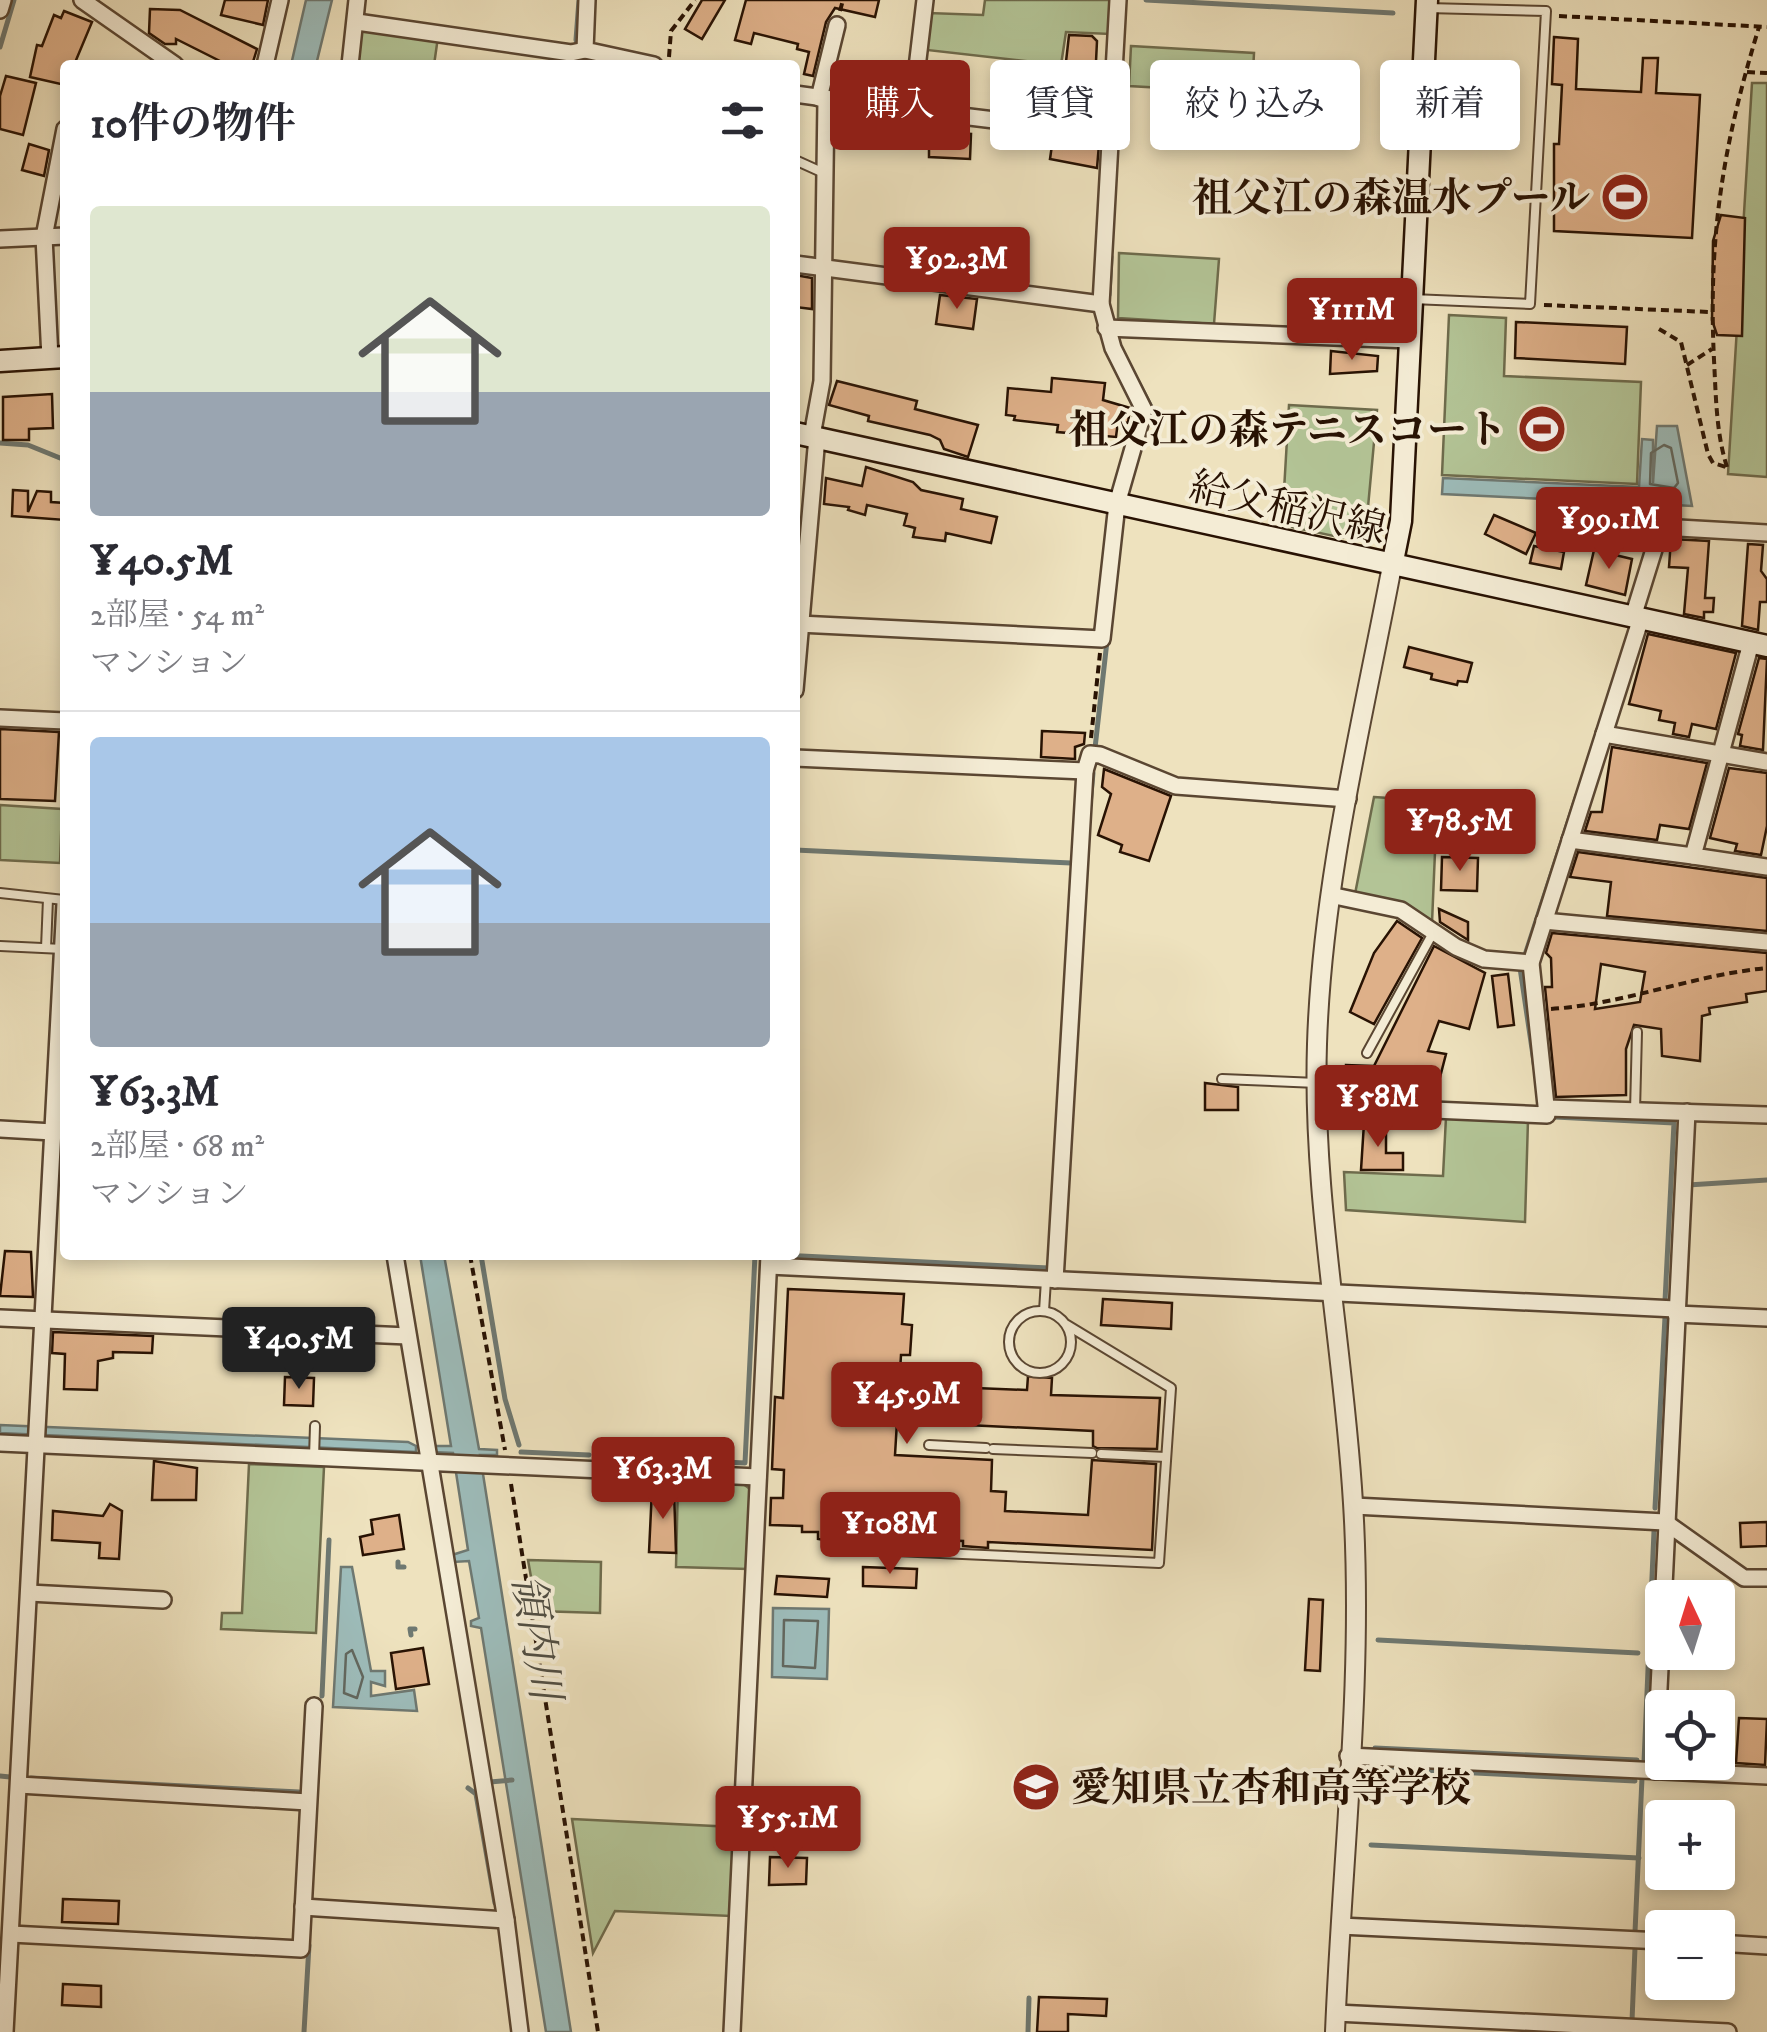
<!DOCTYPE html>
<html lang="ja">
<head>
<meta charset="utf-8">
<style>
  body { margin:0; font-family:"IM FELL DW Pica","Noto Serif JP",serif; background:#f7f7f7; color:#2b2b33; height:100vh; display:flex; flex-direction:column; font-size:38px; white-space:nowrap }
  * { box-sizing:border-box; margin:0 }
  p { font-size:32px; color:#7c7c81 }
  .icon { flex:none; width:55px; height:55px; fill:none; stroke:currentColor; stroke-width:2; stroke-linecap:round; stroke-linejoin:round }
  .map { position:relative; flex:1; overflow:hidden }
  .sheet { position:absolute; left:60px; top:60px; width:740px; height:1200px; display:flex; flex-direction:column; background:#fff; border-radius:10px; box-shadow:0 5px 15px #0003 }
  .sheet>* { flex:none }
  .guide { position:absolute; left:830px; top:60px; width:785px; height:90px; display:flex; gap:20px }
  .needle { width:65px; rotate:356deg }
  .controls { position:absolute; left:1645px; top:1580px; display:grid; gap:20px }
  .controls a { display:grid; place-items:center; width:90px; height:90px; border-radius:10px; background:#fff; box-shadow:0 5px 15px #0003; font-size:50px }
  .price { position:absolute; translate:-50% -85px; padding:0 22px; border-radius:10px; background:#8f2418; color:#fff; font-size:32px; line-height:65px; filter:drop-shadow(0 2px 5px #0008) }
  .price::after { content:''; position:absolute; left:50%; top:60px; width:30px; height:22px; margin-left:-15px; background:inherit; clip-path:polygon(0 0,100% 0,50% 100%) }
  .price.current { background:#222; color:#fff }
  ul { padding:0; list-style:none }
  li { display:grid; align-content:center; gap:20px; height:530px; padding:0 30px }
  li+li { border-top:2px solid #e1e1e2 }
  li span { display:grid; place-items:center; height:310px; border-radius:10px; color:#555 }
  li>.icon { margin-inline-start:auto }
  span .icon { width:180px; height:180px; fill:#fffc; stroke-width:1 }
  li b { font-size:42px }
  h2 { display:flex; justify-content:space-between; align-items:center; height:120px; padding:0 30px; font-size:42px }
  .chip { padding:0 35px; border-radius:10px; background:#fff; box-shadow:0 5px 15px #0003; font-size:35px; line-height:90px }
  .chip.current { background:#8f2418; color:#fff }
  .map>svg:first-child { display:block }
  .green { fill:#b3c496; stroke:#6e6b4c; stroke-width:2.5 }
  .water { fill:#9dbcba; stroke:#6e7871; stroke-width:2.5 }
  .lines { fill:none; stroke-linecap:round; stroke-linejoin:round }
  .shore { stroke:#62675e; stroke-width:2.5 }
  .stream { stroke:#6e7871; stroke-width:5 }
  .building { fill:#deb089; stroke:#281203; stroke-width:2.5; fill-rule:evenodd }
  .service-casing { stroke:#5a4632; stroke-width:12 }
  .minor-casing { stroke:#5a4632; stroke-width:20 }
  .tertiary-casing { stroke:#5a4632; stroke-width:22 }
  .secondary-casing { stroke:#281203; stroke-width:25 }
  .path { stroke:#281203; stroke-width:4; stroke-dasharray:8 5; stroke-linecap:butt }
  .service { stroke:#f4ecd5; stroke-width:8 }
  .minor { stroke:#f4ecd5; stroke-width:15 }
  .tertiary { stroke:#f4ecd5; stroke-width:18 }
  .secondary { stroke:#f4ecd5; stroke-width:20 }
  .labels { text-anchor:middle; stroke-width:8; stroke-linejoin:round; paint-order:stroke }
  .poi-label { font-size:40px; font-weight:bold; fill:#281203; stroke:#f4ecd5; text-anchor:end }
  .street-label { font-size:40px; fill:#281203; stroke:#f4ecd5 }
  .water-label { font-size:42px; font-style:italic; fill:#514e43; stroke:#f4ecd5 }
</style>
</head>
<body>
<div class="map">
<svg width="1767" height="2032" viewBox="0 0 1767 2032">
  <rect width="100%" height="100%" fill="#eee2be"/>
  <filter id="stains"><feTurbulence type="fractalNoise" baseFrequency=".002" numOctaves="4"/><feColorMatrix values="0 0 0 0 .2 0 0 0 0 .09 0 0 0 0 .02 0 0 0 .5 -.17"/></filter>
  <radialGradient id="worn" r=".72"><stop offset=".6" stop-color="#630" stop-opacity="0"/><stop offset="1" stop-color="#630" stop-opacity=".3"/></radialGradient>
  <g class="green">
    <polygon points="985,0 1111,0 1110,34 1066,32 1061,65 927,50 929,13 983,15"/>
    <polygon points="369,27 438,37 434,65 355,65 361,30"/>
    <polygon points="1131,46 1254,53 1252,93 1129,86"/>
    <polygon points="1752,83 1767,83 1767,477 1728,474"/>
    <polygon points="1119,253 1219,259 1214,324 1118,318"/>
    <polygon points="1449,315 1506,318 1504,376 1641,382 1637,484 1442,475"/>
    <polygon points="1289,405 1377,410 1367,518 1343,538 1282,525"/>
    <polygon points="1374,797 1462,803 1452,852 1435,852 1432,923 1355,894"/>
    <polygon points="0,805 62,809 60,863 0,860"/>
    <polygon points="1446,1117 1528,1120 1525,1222 1346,1210 1344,1172 1443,1176"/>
    <polygon points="249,1464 324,1467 316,1633 221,1629 222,1613 242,1613"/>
    <polygon points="678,1481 742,1483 750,1489 748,1569 676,1567"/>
    <polygon points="528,1560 601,1562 600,1613 537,1611"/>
    <polygon points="572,1819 734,1827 731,1916 615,1911 593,1953"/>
  </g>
  <g class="water">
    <polygon points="306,0 332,0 316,65 291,65"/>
    <polygon points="1657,426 1677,426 1692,506 1675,505 1675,498 1652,497 1651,504 1442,494 1443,478 1639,487 1642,439 1653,440 1653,483"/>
    <polygon points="420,1255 444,1255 479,1449 497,1450 497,1455 480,1455 571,2032 546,2032 481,1628 471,1626 471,1621 479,1618 469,1561 453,1562 452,1555 468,1550 453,1453 433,1452 434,1446 451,1446"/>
    <polygon points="0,1425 408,1442 416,1446 416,1452 0,1433"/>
    <polygon points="341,1567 352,1567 371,1671 385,1671 385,1686 371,1682 371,1696 414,1690 417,1711 333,1707"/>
    <polygon points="773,1608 829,1609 827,1679 772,1677"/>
  </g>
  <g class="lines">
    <g class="shore">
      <polygon points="1664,445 1671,448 1678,483 1674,488 1650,484 1651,453"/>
      <polygon points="784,1620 818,1621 815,1668 783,1666"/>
      <polygon points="352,1650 363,1677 357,1698 344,1693 346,1654"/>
    </g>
    <g class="stream">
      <polyline points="1146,0 1393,13"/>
      <polyline points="576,40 579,0"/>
      <polyline points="0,47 14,0"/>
      <polyline points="574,65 574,61"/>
      <polyline points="1109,295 1111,257"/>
      <polyline points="1138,382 1152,409 1150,417"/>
      <polyline points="0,443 28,445 65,460"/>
      <polyline points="1095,748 1107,641"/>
      <polyline points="1090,805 1093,773"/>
      <polyline points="795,850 1071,863"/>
      <polyline points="1525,955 1577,795"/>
      <polyline points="1520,968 1535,1069"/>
      <polyline points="1555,1117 1674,1123 1665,1301"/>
      <polyline points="1688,1185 1767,1180"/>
      <polyline points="481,1255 505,1399 519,1445"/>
      <polyline points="781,1255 1049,1268"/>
      <polyline points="521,1452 589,1455"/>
      <polyline points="600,1456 745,1463 755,1255"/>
      <polyline points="1655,1508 1665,1317"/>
      <polyline points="398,1562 398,1567 404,1567"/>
      <polyline points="411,1635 410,1629 415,1629"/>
      <polyline points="1378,1640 1638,1653"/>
      <polyline points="322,1696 329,1540"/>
      <polyline points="1375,1748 1637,1760"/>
      <polyline points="1644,1762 1654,1531"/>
      <polyline points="1375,1768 1635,1781"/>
      <polyline points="0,1776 10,1777"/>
      <polyline points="31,1778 299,1792"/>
      <polyline points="490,1782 512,1780"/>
      <polyline points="468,1788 476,1794 495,1903"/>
      <polyline points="1371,1845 1639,1858"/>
      <polyline points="1635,1932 1642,1778"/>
      <polyline points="1632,2021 1635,1948"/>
      <polyline points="304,2032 309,1945"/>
      <polyline points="1028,2032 1029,1998"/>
    </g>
  </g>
  <g class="building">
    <polygon points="225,0 268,0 263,25 221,15"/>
    <polygon points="702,0 725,0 702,39 685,29"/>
    <polygon points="746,0 879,0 875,17 835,8 826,22 813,76 804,74 809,52 797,49 798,44 754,33 751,44 735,40"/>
    <polygon points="150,9 180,10 257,49 252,65 228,65 176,39 176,44 165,44 149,33"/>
    <polygon points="64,11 92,22 74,65 65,65 65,85 30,77 37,45 42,46 54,15 61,18"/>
    <polygon points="1069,35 1092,36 1097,41 1095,82 1102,83 1099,111 1061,106"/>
    <polygon points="1554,37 1578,39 1576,89 1641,92 1643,58 1658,58 1656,93 1700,95 1692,238 1554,231 1554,144 1559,144 1562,85 1552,84"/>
    <polygon points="6,76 36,83 23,135 0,129 0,96"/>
    <polygon points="929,126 953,127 956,133 971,134 970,159 929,157"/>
    <polygon points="1053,138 1099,144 1097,168 1050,159"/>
    <polygon points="29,144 49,150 44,176 22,170"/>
    <polygon points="1721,215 1745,218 1742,336 1717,335 1712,320 1713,241"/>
    <polygon points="795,275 812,278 812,309 795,307"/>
    <polygon points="940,295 977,299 973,329 936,324"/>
    <polygon points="1516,322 1627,327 1625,364 1515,358"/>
    <polygon points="1331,351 1378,356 1377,371 1330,374"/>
    <polygon points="1052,378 1105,383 1103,400 1130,408 1128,423 1118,421 1116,437 1057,432 1058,425 1014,420 1015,416 1006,415 1008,388 1051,392"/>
    <polygon points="837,381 917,401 915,409 978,425 968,457 944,449 940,440 930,435 868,421 869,416 829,405"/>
    <polygon points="52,394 53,428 29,429 29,440 3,440 3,397"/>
    <polygon points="866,467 913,482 921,490 963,499 961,509 997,517 991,543 946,533 945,541 913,537 915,528 904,525 907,514 867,505 865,515 848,510 849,507 824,504 826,478 862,486"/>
    <polygon points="13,490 28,491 28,512 37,491 51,492 51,502 65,503 65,520 12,516"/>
    <polygon points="1494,515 1536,533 1526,554 1485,534"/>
    <polygon points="1671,539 1709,541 1705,598 1714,598 1713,612 1704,612 1704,618 1684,614 1688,568 1669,567"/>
    <polygon points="1748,544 1763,545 1761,571 1767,579 1767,602 1760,602 1758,630 1742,626"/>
    <polygon points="1534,546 1564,552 1561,569 1530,563"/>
    <polygon points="1594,550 1632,559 1625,595 1586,585"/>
    <polygon points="1648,634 1736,653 1716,729 1692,724 1689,737 1673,734 1675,723 1659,720 1661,711 1629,704"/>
    <polygon points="1409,647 1472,663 1467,682 1458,681 1457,685 1431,679 1432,674 1404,667"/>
    <polygon points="1759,658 1767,659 1763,750 1740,746 1742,735 1738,734"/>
    <polygon points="0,729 59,732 55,801 0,799"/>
    <polygon points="1042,731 1085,733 1084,744 1075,747 1075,759 1041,757"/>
    <polygon points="1612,747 1707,763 1689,829 1660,825 1657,840 1585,831 1591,812 1602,812"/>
    <polygon points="1729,768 1767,773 1767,826 1761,855 1735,851 1737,844 1710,838"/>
    <polygon points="1104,769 1171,796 1149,861 1120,852 1122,845 1098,835 1111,794 1102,787"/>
    <polygon points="1578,852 1767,878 1767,931 1607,916 1611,882 1570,877"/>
    <polygon points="1442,857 1478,858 1477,891 1441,890"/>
    <polygon points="1439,909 1468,922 1468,940 1440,922"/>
    <polygon points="1397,921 1422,938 1374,1024 1350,1012 1374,953"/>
    <path d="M1552,933L1767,953V991L1746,994L1747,1002L1709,1008L1710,1014L1702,1016L1700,1061L1662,1056L1661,1029L1634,1025L1626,1049V1095L1556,1097L1545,987H1552L1551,958L1546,953ZM1601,964L1645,972L1640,1002L1595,1009Z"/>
    <polygon points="1434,946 1485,973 1469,1029 1439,1021 1428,1051 1446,1054 1439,1081 1431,1080 1431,1099 1345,1090 1346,1065 1374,1066"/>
    <polygon points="1508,974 1514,1025 1498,1027 1492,976"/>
    <polygon points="1205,1083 1238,1087 1238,1110 1205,1110"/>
    <polygon points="1364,1123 1386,1123 1386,1153 1403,1153 1403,1170 1361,1170"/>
    <polygon points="5,1251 31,1252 33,1297 0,1296"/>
    <polygon points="788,1289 904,1294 902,1324 912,1325 910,1355 901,1355 895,1455 992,1460 991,1491 1006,1492 1005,1511 1088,1515 1092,1460 1156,1464 1152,1550 988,1542 988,1548 963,1546 963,1541 935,1540 936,1536 851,1533 842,1533 842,1541 825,1540 818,1539 818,1532 802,1532 802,1526 770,1525 771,1498 783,1498 784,1470 772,1469 775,1397 783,1398"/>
    <polygon points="1103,1299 1172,1303 1171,1329 1101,1325"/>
    <polygon points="53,1332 153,1336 152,1353 113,1352 113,1358 98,1361 97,1390 64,1389 65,1354 52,1353"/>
    <polygon points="1028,1376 1052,1378 1051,1395 1160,1398 1157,1449 1097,1448 1093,1446 1093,1431 926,1423 927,1386 1027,1390"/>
    <polygon points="285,1377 314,1378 313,1406 284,1405"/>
    <polygon points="154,1461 197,1468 196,1500 152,1500"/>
    <polygon points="652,1489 674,1489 676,1553 649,1552"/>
    <polygon points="110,1504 122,1511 119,1559 99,1558 100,1543 52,1540 53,1511 103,1516"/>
    <polygon points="399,1515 404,1549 363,1555 360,1537 373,1534 371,1520"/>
    <polygon points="1767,1522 1767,1546 1741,1547 1740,1523"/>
    <polygon points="863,1567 917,1569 916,1588 863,1586"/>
    <polygon points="777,1576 829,1579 827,1597 775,1594"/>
    <polygon points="1309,1599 1323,1600 1320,1671 1305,1670"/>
    <polygon points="423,1648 429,1684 396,1689 391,1653"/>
    <polygon points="1739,1718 1767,1719 1765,1765 1736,1763"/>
    <polygon points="770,1857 807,1858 806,1884 769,1885"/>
    <polygon points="63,1899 119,1901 118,1924 62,1922"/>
    <polygon points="63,1984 101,1986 101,2007 62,2005"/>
    <polygon points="1039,1997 1107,1999 1106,2016 1068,2014 1068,2032 1037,2032"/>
  </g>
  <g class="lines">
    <g class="service-casing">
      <g id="service">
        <polyline points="795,160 826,174"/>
        <polyline points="1412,299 1530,304 1546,11 1427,8"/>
        <polyline points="0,893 64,900"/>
        <polyline points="0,946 63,949"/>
        <polyline points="46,948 48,899"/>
        <polyline points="1367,1053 1434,931"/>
        <polyline points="1222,1079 1317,1083"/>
        <polyline points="1635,1111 1637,1032"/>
        <circle cx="1040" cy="1342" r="31"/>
        <polyline points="1044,1311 1046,1280"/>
        <polyline points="929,1445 986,1448"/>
        <polyline points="993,1449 1092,1453"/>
        <polyline points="1101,1454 1166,1457"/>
        <polyline points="314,1457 315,1426"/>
        <polyline points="851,1549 1159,1563 1171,1388 1067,1325"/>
      </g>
    </g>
    <g class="minor-casing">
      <g id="minor">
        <polyline points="82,0 175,65"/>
        <polyline points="587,0 585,50 654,65"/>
        <polyline points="0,10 3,0"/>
        <polyline points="357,22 571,53 585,50"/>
        <polyline points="265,65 280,0"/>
        <polyline points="350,65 357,0"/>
        <polyline points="795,94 912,110 925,0"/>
        <polyline points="819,98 837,25"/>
        <polyline points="912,110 1110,134"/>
        <polyline points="0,239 65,236"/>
        <polyline points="795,264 1101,304"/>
        <polyline points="1106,328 1410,340"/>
        <polyline points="50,358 44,237 65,129"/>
        <polyline points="812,436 822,381 826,100"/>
        <polyline points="1633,617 1661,527 1767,533"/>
        <polyline points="799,624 1102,639 1117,504 1144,410 1113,348 1101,304 1118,0"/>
        <polyline points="1751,643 1693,856 1767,867"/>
        <polyline points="795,690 817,437"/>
        <polyline points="0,718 65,721"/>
        <polyline points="1604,734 1767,762"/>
        <polyline points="795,758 1085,771 1090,754 1100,755 1176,786 1348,799"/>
        <polyline points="1570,840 1693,856"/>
        <polyline points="1330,895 1401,910 1456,947 1484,959 1531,963"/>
        <polyline points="1544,921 1767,942"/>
        <polyline points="1317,1105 1547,1115 1531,963 1641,618"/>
        <polyline points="1547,1108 1767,1115"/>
        <polyline points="0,1129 53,1132"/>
        <polyline points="395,1255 506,1920 520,2032"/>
        <polyline points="769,1266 1676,1309"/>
        <polyline points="1055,1280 1085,771"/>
        <polyline points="1676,1314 1767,1318"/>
        <polyline points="0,1318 408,1336"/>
        <polyline points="0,1443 758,1477"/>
        <polyline points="1354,1506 1665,1522 1744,1578 1767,1578"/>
        <polyline points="29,1593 163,1600"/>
        <polyline points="1348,1756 1767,1776"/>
        <polyline points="1655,1771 1687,1112"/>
        <polyline points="19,1785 308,1802"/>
        <polyline points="303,1907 506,1920"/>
        <polyline points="1340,1926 1662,1941"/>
        <polyline points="11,1934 301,1949 314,1706"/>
        <polyline points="1718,1943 1767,1946"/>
        <polyline points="1336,2013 1728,2032"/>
        <polyline points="5,2032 65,903"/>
        <polyline points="732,2032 769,1255"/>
      </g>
    </g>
    <g class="tertiary-casing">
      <path id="tertiary" d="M1335,2032C1342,1858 1364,1677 1353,1503C1344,1349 1312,1198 1317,1044C1322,883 1362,724 1392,566"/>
    </g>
    <g class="secondary-casing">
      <g id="secondary">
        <polyline points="0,361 65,357"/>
        <polyline points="795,433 1767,646"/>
        <polyline points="1392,566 1401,521 1427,0"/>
      </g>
    </g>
    <g class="path">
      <polyline points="840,11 843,0"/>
      <polyline points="1559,16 1767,27"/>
      <polyline points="669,57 671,31 695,0"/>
      <polyline points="1747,72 1767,73"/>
      <polyline points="1544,305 1709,312"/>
      <polyline points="1659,329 1681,342 1708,454 1713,463 1726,467"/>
      <polyline points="1687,365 1712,349"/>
      <path d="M1727,467C1716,433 1716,396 1714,360C1708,236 1723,145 1759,27"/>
      <polyline points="1091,738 1100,653"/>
      <path d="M1551,1009C1625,1004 1693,975 1767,968"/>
      <polyline points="470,1255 505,1450"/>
      <polyline points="511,1484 598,2032"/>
    </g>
    <use href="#service" class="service"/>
    <use href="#minor" class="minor"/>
    <use href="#tertiary" class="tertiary"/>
    <use href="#secondary" class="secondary"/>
  </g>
  <defs>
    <g id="stadium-disc" transform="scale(2.5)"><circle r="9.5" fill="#8f2418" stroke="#f4ecd5"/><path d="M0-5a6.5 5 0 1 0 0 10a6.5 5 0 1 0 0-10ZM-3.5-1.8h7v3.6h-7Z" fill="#fff"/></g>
    <g id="school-disc" transform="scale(2.5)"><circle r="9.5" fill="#8f2418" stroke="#f4ecd5"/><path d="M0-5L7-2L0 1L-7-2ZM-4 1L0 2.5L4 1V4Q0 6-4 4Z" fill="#fff"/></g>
  </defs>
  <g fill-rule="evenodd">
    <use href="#stadium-disc" x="1625" y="197"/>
    <use href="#stadium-disc" x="1542" y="429"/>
    <use href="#school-disc" x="1036" y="1787"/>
  </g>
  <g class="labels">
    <g class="poi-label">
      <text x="1590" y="211">祖父江の森温水プール</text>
      <text x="1507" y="443">祖父江の森テニスコート</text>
      <text x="1071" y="1801" text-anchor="start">愛知県立杏和高等学校</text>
    </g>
    <g class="street-label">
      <text transform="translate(1288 507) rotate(13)" y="14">給父稲沢線</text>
    </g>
    <g class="water-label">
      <text transform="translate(538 1637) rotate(81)" y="15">領内川</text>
    </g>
  </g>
  <rect width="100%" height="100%" filter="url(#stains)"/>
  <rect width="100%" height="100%" fill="url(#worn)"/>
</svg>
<div class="controls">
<a><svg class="needle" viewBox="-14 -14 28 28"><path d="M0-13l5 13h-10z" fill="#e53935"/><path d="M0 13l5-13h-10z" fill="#7c7c81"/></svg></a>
<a><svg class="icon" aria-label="locate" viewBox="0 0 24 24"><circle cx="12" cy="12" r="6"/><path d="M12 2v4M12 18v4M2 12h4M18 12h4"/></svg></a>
<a>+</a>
<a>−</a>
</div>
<b class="price" style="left:957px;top:312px">¥92.3M</b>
<b class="price" style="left:1352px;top:363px">¥111M</b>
<b class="price" style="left:1609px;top:572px">¥99.1M</b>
<b class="price" style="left:1460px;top:874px">¥78.5M</b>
<b class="price" style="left:1378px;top:1150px">¥58M</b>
<b class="price current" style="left:299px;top:1392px">¥40.5M</b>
<b class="price" style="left:907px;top:1447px">¥45.9M</b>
<b class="price" style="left:663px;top:1522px">¥63.3M</b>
<b class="price" style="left:890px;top:1577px">¥108M</b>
<b class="price" style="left:788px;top:1871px">¥55.1M</b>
<div class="guide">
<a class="chip current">購入</a>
<a class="chip">賃貸</a>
<a class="chip">絞り込み</a>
<a class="chip">新着</a>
</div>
<section class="sheet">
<h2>10件の物件<svg class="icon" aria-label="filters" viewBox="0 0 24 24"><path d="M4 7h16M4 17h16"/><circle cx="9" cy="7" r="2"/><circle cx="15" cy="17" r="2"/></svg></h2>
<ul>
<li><span style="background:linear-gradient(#dfe7d0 60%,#9aa5b1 0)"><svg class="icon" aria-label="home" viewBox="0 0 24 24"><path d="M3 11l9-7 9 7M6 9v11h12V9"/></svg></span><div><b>¥40.5M</b><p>2部屋 · 54 m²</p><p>マンション</p></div></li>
<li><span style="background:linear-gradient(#a9c7e8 60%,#9aa5b1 0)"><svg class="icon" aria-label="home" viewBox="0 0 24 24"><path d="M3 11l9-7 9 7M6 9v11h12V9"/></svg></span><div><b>¥63.3M</b><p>2部屋 · 68 m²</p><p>マンション</p></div></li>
</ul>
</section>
</div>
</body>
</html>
